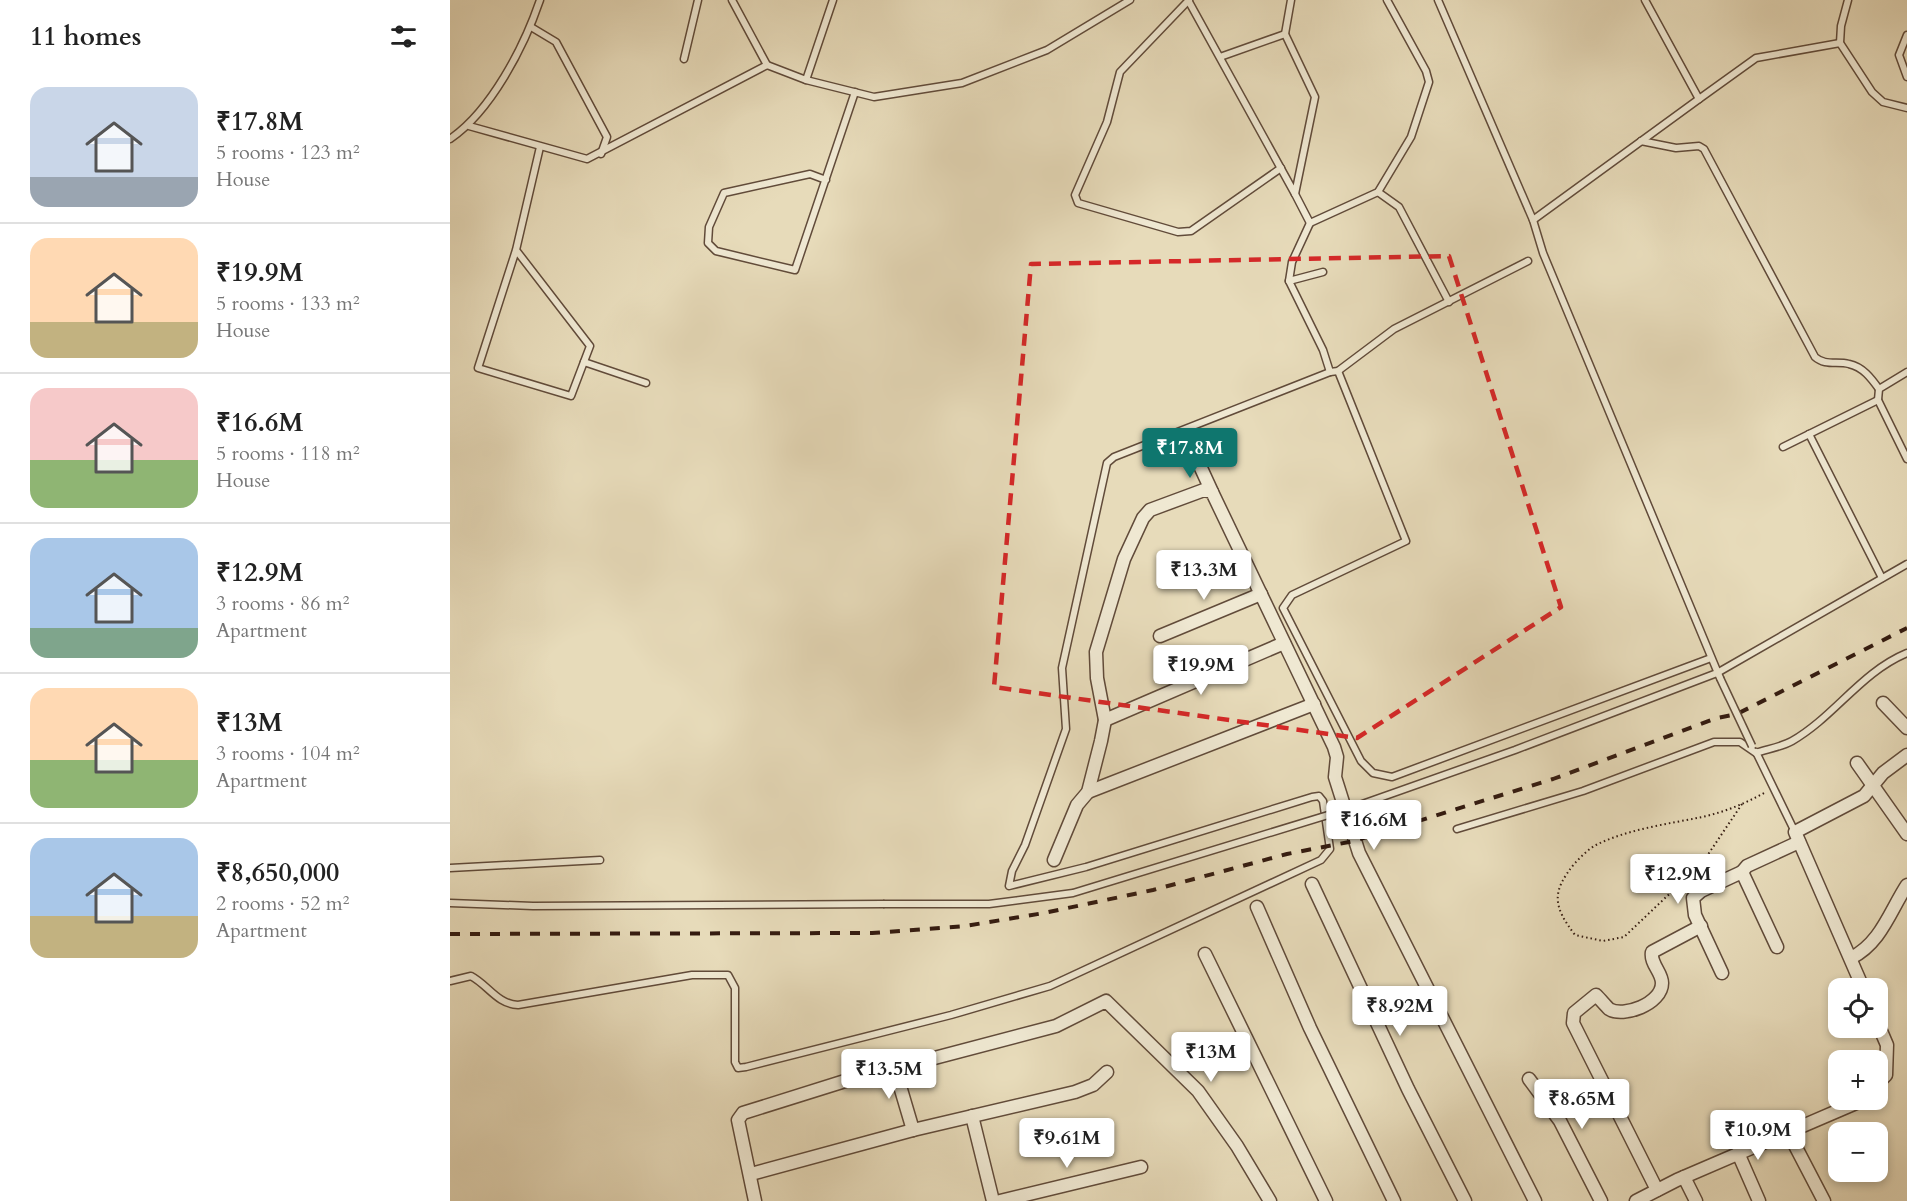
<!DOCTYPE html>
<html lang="en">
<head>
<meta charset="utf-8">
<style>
  body { margin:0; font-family:Cardo,serif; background:#f2f2f2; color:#222; height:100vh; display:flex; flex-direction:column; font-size:22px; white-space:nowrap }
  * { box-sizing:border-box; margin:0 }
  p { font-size:20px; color:#767676 }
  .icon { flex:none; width:33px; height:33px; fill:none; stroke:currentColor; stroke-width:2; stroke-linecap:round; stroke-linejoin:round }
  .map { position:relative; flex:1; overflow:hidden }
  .sheet { display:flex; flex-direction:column; background:#fff; width:450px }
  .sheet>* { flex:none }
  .fabs { position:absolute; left:1378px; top:978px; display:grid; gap:12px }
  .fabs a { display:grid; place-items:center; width:60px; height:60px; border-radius:12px; background:#fff; box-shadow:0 3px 9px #0003; font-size:30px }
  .price { position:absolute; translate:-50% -51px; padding:0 14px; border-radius:6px; background:#fff; color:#222; font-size:20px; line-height:39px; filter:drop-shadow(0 2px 3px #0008) }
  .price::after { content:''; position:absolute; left:50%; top:36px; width:18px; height:14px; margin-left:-9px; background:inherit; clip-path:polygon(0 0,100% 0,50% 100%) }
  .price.active { background:#0f766e; color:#fff }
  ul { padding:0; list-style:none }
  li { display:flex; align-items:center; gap:18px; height:150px; padding:0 30px }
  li+li { border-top:2px solid #e0e0e0 }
  li span { display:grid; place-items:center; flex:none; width:168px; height:120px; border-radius:18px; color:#555 }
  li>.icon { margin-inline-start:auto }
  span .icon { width:72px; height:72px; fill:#fffc; stroke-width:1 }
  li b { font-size:26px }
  h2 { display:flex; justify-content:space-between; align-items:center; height:72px; padding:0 30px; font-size:26px }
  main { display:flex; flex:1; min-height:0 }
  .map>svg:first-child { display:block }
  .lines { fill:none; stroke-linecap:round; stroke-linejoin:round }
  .lane-casing { stroke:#614b3a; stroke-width:9 }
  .street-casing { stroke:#614b3a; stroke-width:15 }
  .path { stroke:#341b10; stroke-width:2; stroke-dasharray:1.5 3; stroke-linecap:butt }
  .lane { stroke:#efe8d2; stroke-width:6 }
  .street { stroke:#efe8d2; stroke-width:12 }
  .rail { stroke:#341b10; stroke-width:4; stroke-dasharray:10 10; stroke-linecap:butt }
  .lane-bridge-casing { stroke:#614b3a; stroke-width:9; stroke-linecap:butt }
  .lane-bridge { stroke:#efe8d2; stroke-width:6 }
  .marked { fill:none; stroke:#d62828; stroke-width:4.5; stroke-dasharray:12 8; stroke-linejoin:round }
</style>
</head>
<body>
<main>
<section class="sheet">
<h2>11 homes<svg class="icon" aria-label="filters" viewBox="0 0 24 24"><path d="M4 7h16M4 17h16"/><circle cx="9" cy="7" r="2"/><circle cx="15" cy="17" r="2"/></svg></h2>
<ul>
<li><span style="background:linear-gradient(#c9d6e8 75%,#9aa5b1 0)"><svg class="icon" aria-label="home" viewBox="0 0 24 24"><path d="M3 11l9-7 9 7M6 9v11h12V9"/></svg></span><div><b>₹17.8M</b><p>5 rooms · 123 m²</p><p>House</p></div></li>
<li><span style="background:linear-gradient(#ffd9b3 70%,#c2b280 0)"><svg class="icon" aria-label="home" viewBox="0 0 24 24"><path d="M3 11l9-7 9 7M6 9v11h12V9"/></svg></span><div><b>₹19.9M</b><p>5 rooms · 133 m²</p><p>House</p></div></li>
<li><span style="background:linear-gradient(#f6c9c9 60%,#8fb573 0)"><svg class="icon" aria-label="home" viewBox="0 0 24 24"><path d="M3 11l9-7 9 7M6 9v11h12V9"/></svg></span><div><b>₹16.6M</b><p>5 rooms · 118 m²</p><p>House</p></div></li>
<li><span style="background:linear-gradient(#a9c7e8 75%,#7fa58c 0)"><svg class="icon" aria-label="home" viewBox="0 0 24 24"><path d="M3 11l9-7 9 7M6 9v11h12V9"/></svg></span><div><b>₹12.9M</b><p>3 rooms · 86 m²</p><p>Apartment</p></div></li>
<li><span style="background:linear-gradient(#ffd9b3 60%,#8fb573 0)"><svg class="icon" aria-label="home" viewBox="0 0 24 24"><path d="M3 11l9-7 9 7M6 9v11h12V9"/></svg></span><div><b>₹13M</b><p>3 rooms · 104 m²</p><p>Apartment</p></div></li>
<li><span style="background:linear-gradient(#a9c7e8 65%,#c2b280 0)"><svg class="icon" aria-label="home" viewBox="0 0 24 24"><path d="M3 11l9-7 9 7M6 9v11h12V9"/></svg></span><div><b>₹8,650,000</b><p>2 rooms · 52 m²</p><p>Apartment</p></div></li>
</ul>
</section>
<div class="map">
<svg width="1457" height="1201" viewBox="0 0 1457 1201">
  <rect width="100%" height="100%" fill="#e7dbba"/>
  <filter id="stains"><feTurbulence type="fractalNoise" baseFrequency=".00333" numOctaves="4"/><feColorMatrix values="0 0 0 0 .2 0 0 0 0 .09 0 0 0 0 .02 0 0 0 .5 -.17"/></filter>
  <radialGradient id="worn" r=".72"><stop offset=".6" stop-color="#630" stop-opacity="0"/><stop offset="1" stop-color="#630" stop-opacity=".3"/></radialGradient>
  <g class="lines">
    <g class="lane-casing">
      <g id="lane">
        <polyline points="282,0 317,65"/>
        <polyline points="738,0 845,194 865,97 835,34 770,57"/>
        <polyline points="739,0 670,72 657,122 625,195 628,203 728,232 741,231 831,168"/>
        <polyline points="988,0 1083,220 1093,253 1270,678"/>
        <polyline points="1398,0 1391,26 1390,43 1422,92 1433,102 1457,108"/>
        <polyline points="81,27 106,42 157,137 151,154"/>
        <polyline points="835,34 841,0"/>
        <polyline points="1457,35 1449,55 1457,77"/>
        <polyline points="234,59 248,0"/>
        <polyline points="356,80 383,0"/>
        <polyline points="1249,99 1306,58 1390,43"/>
        <polyline points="19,126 137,159 317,65 356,80 424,97 512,83 597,50 680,0"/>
        <path d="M0,139C41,111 74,47 90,0"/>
        <path d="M1191,141L1226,148L1249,146L1254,149L1365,357C1375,366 1387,361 1399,364C1413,367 1421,378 1429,389"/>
        <polyline points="376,180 360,174 274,193 259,227 258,243 266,251 345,270 405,92"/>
        <polyline points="928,192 949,207 999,302"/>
        <polyline points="845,194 860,223 928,192 961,137 979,82 976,71 937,0"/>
        <polyline points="1083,220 1249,99 1195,0"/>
        <polyline points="66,250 140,346 121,396 28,368 66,250 90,147"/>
        <polyline points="873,272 839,281 873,350 880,372 888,371 944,329 1078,261"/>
        <polyline points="839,281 842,262 860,223"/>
        <polyline points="134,362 196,383"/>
        <polyline points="888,371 956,541 842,595 833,608 911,761 923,773 942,777 1261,658"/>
        <polyline points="1457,372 1429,389 1428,400 1457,459"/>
        <polyline points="1359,434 1432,578"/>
        <polyline points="1333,447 1428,400"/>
        <polyline points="1306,752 1345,832"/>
        <polyline points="901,808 1065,750 1267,673 1457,564"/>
        <path d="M1007,829L1133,791L1264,742H1290L1306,753C1318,749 1331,747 1342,741C1384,717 1411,672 1457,653"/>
        <polyline points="0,868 150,860"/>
        <polyline points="0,903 83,906 433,904"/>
        <path d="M0,981L21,976C38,985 47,1004 68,1005L242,975H278L285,988V1062L288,1068L296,1067L501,1015L600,986L871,860L880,849L873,801L869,796L862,797L636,867L559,886L562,871L575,845L616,729L612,668L657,463L664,457L880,372"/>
      </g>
    </g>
    <g class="street-casing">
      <g id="street">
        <polyline points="745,455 762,492"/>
        <polyline points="710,636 811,594"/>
        <polyline points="1433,703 1457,728"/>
        <polyline points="655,720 834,643"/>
        <polyline points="1407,763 1457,834"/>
        <polyline points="638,792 864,704"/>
        <polyline points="604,860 627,805 638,792 651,741 655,720 647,678 646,652 674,559 693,518 700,510 754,490 762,492 884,747 887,757 885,777 909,853 1085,1201"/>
        <polyline points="862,884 958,1089 1015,1201"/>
        <polyline points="807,907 860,1028 944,1201"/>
        <polyline points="1327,947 1292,872 1297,866 1349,842"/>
        <polyline points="755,954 876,1201"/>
        <path d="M1401,958C1431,943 1440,911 1457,885"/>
        <polyline points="1272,973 1245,915 1243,898 1251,891 1292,872"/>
        <polyline points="1413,988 1345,832 1414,796 1433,773 1457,755"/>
        <polyline points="1428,1024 1437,1045 1436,1075 1428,1083"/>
        <polyline points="449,1070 447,1076 463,1130"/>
        <polyline points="1079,1079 1110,1121 1151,1201"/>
        <polyline points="522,1116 543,1201"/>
        <polyline points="1338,1132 1374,1201"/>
        <polyline points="1288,1153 1309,1201"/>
        <polyline points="301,1174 463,1130 625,1092 643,1085 657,1072"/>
        <polyline points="1234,1177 1246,1201"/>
        <path d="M1207,1190L1123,1023L1124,1013L1146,995C1150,999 1155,1005 1159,1009C1173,1018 1212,1004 1212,983C1212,972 1200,964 1202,952L1251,926"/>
        <polyline points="305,1201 288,1120 293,1113 411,1076 449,1070 454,1066 606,1026 656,1001 748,1091 787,1146 820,1201"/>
        <polyline points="550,1201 691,1167"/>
        <polyline points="1186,1201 1227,1180 1413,1100"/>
      </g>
    </g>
    <path class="path" d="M1292,804L1253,862L1174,937L1153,941L1125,935C1103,906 1101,892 1125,863C1131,857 1138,849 1146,845C1178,829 1218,824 1252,817C1275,812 1296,803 1316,792"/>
    <use href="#lane" class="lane"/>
    <use href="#street" class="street"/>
    <polyline class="rail" points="0,934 422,933 515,926 594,913 703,890 837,854 904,841 1103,779 1267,718 1287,714 1457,628"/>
    <g class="lane-bridge-casing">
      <g id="lane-bridge">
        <polyline points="1270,678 1302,746"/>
        <polyline points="433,904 539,904 623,893 901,808"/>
      </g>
    </g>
    <use href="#lane-bridge" class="lane-bridge"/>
  </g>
  <path class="marked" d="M999,256L1111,607L907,738L544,687L581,264Z"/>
  <rect width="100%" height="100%" filter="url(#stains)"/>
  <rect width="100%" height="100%" fill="url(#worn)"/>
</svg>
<div class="fabs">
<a><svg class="icon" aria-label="locate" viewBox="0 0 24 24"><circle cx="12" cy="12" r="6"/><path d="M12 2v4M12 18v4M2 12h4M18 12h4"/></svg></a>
<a>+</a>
<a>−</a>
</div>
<b class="price active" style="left:740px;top:479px">₹17.8M</b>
<b class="price" style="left:754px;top:601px">₹13.3M</b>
<b class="price" style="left:751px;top:696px">₹19.9M</b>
<b class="price" style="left:924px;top:851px">₹16.6M</b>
<b class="price" style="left:1228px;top:905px">₹12.9M</b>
<b class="price" style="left:950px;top:1037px">₹8.92M</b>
<b class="price" style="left:761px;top:1083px">₹13M</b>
<b class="price" style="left:439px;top:1100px">₹13.5M</b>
<b class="price" style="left:1132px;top:1130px">₹8.65M</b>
<b class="price" style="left:1308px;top:1161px">₹10.9M</b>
<b class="price" style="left:617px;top:1169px">₹9.61M</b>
</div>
</main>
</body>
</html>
